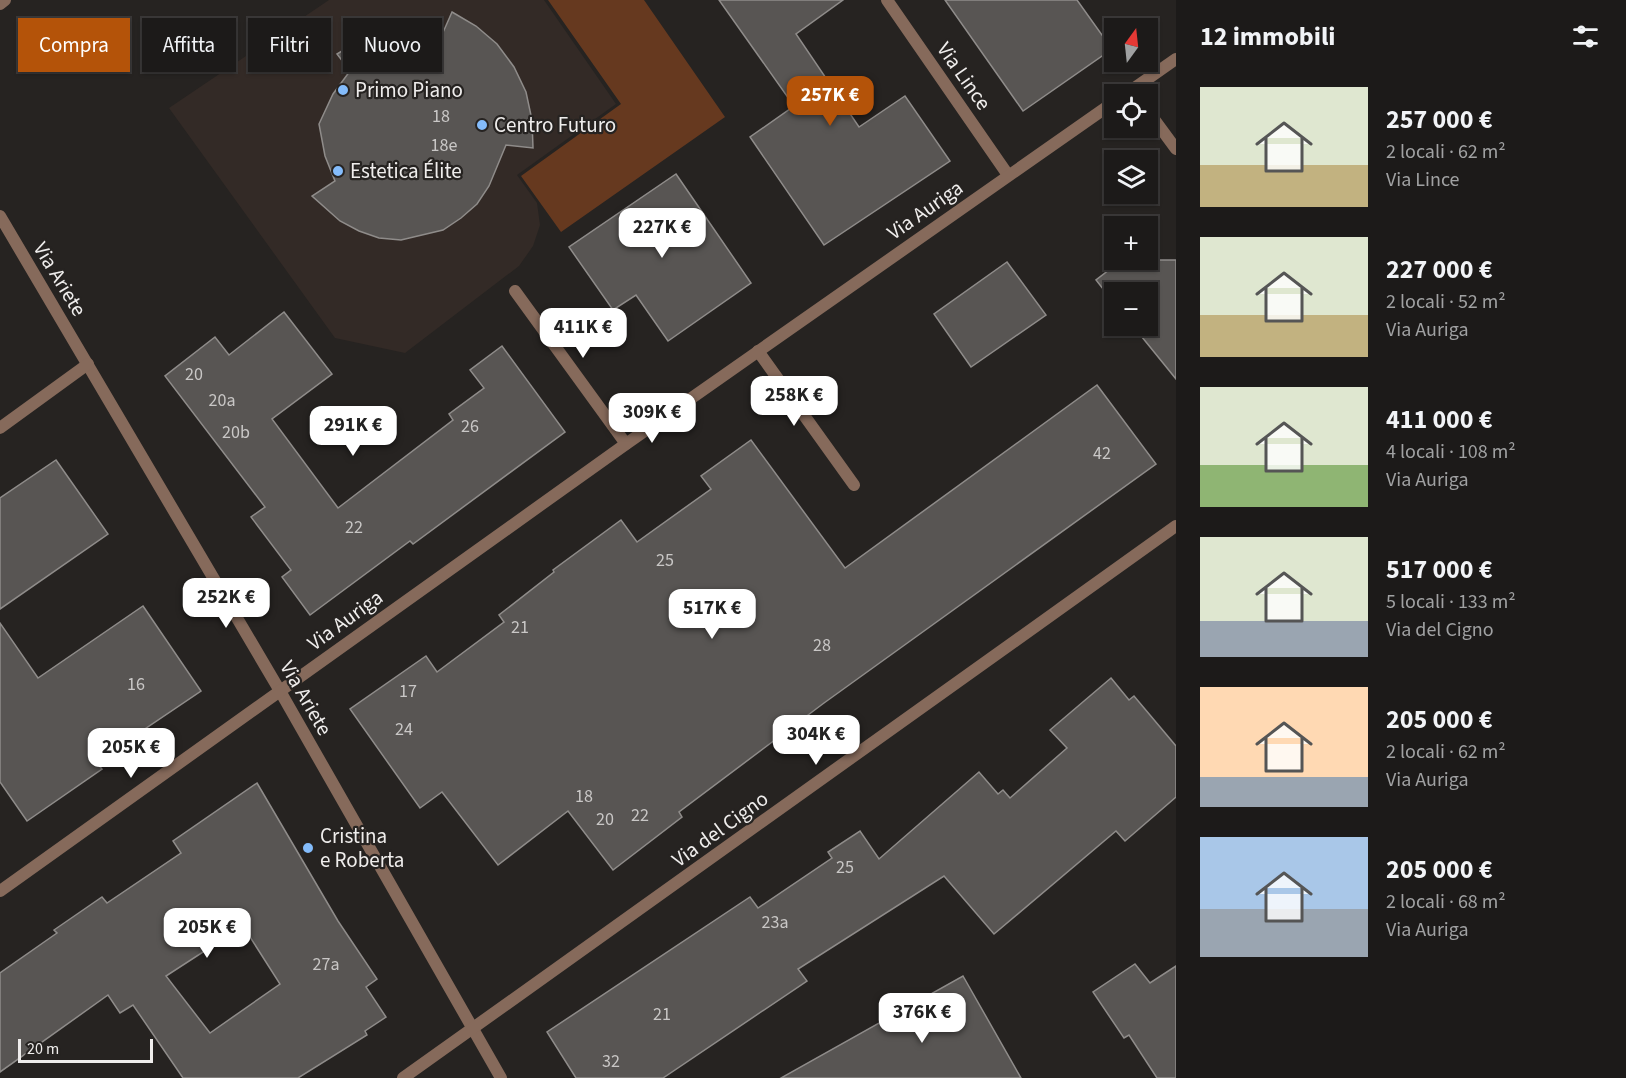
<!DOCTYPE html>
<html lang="it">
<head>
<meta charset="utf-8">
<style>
  body { margin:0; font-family:"Source Sans 3",sans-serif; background:#292726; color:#f1f3f6; height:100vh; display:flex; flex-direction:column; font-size:22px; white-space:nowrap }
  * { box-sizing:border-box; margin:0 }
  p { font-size:20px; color:#a0a1a2 }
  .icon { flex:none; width:33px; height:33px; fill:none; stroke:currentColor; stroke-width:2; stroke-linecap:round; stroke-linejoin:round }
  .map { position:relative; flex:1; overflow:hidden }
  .sheet { display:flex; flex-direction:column; background:#1c1a19; width:450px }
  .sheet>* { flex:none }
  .guide { position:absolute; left:18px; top:18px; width:570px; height:54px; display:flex; gap:12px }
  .needle { width:39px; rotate:15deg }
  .controls { position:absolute; left:1104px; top:18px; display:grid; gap:12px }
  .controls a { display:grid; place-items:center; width:54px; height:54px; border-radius:0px; background:#1c1a19; box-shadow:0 2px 4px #0004,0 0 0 2px #3a3838; font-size:30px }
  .scale { position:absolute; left:18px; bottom:15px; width:135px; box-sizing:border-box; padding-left:6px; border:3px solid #efedec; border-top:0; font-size:16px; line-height:21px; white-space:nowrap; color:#efedec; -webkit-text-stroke:4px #262321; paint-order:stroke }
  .price { position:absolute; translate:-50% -51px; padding:0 14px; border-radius:12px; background:#fff; color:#222; font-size:20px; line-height:39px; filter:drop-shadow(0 2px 3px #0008) }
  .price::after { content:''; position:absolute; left:50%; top:36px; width:18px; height:14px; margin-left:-9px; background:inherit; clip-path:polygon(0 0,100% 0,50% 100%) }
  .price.current { background:#b45309; color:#fff }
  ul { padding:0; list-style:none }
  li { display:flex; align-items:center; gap:18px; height:150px; padding:0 24px }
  li span { display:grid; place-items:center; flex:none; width:168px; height:120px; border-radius:0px; color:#555 }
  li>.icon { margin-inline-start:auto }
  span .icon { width:72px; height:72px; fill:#fffc; stroke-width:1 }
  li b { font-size:26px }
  h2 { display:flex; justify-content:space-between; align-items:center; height:72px; padding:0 24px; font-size:26px }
  .chip { padding:0 21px; border-radius:0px; background:#1c1a19; box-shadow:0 2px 4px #0004,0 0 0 2px #3a3838; font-size:21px; line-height:54px }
  .chip.current { background:#b45309; color:#fff }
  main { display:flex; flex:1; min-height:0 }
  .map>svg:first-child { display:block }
  .built { fill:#332a26 }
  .green { fill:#66391f }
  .building { fill:#585553; stroke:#8f8c8a; stroke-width:1.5; fill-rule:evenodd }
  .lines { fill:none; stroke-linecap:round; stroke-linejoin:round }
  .street { stroke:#866a5b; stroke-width:12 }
  .poi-dot { fill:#84bcfb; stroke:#262321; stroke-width:2 }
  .labels { text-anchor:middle; stroke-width:4.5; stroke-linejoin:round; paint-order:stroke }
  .number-label { font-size:18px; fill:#c9c7c6 }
  .street-label { font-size:21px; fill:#efedec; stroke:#262321 }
  .poi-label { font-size:21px; fill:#efedec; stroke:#262321; text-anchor:start }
</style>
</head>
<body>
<main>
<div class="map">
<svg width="1176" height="1078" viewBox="0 0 1176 1078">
  <rect width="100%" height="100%" fill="#262321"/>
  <polygon class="built" points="329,0 544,0 616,104 517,175 537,203 540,225 533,246 519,266 405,353 335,338 169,108"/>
  <polygon class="green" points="548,0 644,0 725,117 561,232 521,176 621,104"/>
  <g class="building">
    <polygon points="719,0 843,0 796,34 859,127 905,96 950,161 824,245 750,137 794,106"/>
    <polygon points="945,0 1077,0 1112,49 1023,111"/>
    <polygon points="452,12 476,26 497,44 514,67 526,92 532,120 533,148 506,145 489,186 477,204 461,218 443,230 401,240 379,238 359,231 340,221 312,196 335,181 325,156 319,124 333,94 350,71 337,54 355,43 375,36 397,34 441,37"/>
    <polygon points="676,174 751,283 668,341 636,295 613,310 569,247"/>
    <polygon points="1122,260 1176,260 1176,379 1133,326 1148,326 1148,292 1114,292 1114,303 1096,280"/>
    <polygon points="1007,262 1046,315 971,367 934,314"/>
    <polygon points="284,312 332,374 272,419 338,508 453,420 449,414 484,388 470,370 502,346 565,432 413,544 410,541 310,615 282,577 291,570 251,517 265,507 165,376 215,337 229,355"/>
    <polygon points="1097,385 1156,464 824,703 679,812 682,817 613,870 568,811 498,865 442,792 420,808 350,709 426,656 437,672 504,622 499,615 554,572 553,570 621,520 637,542 711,489 701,476 751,440 845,568"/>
    <polygon points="56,460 108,534 0,609 0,498"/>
    <polygon points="143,606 201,691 96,762 102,769 27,821 0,782 0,623 38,678"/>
    <polygon points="1111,678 1129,700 1134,696 1176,746 1176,797 1125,841 1116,831 994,934 944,876 798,969 807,981 663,1078 576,1078 547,1032 750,897 758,908 832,858 828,852 860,831 879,859 979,772 998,794 1003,790 1010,798 1067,748 1050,730"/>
    <path d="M257,783L338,921L377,979L366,987L386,1017L365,1031L367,1035L298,1078H183L133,1005L120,1013L108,995L0,1072V973L57,933L54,930L102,897L107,903L181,853L173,841ZM243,926L280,984L210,1033L166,976Z"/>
    <polygon points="1135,964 1150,983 1176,966 1176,1078 1157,1078 1129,1035 1124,1038 1093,992"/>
    <polygon points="963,976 1021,1078 781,1078"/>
  </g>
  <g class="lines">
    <g class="street">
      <polyline points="887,0 1008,175"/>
      <polyline points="0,4 5,0"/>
      <polyline points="1126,94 1176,59"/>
      <polyline points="1148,111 1176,149"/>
      <polyline points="0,216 280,691 501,1078"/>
      <polyline points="515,291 626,444"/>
      <polyline points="758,351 854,485"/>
      <polyline points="0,428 88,364"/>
      <polyline points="0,891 626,444 1114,102"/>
      <polyline points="403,1078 1176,526"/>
    </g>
  </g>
  <g class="poi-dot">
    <circle cx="343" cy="90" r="6"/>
    <circle cx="482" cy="125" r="6"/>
    <circle cx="338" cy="171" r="6"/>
    <circle cx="308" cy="848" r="6"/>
  </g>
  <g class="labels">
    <g class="number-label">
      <text x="441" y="122">18</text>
      <text x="444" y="151">18e</text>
      <text x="194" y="380">20</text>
      <text x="222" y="406">20a</text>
      <text x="470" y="432">26</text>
      <text x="236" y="438">20b</text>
      <text x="1102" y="459">42</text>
      <text x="354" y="533">22</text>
      <text x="665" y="566">25</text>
      <text x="520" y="633">21</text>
      <text x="822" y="651">28</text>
      <text x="136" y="690">16</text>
      <text x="408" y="697">17</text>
      <text x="404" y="735">24</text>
      <text x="584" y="802">18</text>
      <text x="640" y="821">22</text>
      <text x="605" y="825">20</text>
      <text x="845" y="873">25</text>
      <text x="775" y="928">23a</text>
      <text x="326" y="970">27a</text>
      <text x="662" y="1020">21</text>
      <text x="611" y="1067">32</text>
    </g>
    <g class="street-label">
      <text transform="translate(964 76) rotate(55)" y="7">Via Lince</text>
      <text transform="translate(925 210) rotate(-35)" y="7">Via Auriga</text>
      <text transform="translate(60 279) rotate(59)" y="7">Via Ariete</text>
      <text transform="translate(345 620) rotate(-36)" y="7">Via Auriga</text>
      <text transform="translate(306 698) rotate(60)" y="7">Via Ariete</text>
      <text transform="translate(720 829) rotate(-36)" y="7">Via del Cigno</text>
    </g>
    <g class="poi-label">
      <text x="355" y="97">Primo Piano</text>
      <text x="494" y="132">Centro Futuro</text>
      <text x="350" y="178">Estetica Élite</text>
      <text x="320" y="843">Cristina<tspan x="320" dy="24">e Roberta</tspan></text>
    </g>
  </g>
</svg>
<div class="controls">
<a><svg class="needle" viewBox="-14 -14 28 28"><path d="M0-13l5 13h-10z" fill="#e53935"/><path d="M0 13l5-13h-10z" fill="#a0a1a2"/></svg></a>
<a><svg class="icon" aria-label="locate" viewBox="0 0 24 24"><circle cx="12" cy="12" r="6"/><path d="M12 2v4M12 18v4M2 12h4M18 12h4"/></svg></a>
<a><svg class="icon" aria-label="layers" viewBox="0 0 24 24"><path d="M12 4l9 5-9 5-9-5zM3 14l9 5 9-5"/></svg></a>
<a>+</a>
<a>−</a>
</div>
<div class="scale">20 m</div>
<b class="price current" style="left:830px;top:127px">257K €</b>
<b class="price" style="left:662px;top:259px">227K €</b>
<b class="price" style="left:583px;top:359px">411K €</b>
<b class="price" style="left:794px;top:427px">258K €</b>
<b class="price" style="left:652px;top:444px">309K €</b>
<b class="price" style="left:353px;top:457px">291K €</b>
<b class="price" style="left:226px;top:629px">252K €</b>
<b class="price" style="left:712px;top:640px">517K €</b>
<b class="price" style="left:816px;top:766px">304K €</b>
<b class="price" style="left:131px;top:779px">205K €</b>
<b class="price" style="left:207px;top:959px">205K €</b>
<b class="price" style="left:922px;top:1044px">376K €</b>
<div class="guide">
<a class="chip current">Compra</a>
<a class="chip">Affitta</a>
<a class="chip">Filtri</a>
<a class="chip">Nuovo</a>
</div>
</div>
<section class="sheet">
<h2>12 immobili<svg class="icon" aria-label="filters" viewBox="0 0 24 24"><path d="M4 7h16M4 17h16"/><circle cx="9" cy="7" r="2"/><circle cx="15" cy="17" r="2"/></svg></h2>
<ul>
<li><span style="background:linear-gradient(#dfe7d0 65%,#c2b280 0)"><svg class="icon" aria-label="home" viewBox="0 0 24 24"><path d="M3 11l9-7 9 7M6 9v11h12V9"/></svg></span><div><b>257 000 €</b><p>2 locali · 62 m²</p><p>Via Lince</p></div></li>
<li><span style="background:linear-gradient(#dfe7d0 65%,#c2b280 0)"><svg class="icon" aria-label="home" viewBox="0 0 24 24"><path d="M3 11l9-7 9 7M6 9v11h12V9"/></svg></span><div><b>227 000 €</b><p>2 locali · 52 m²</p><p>Via Auriga</p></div></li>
<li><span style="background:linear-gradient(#dfe7d0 65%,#8fb573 0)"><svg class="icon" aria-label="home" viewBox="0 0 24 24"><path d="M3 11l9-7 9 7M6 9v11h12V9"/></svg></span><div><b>411 000 €</b><p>4 locali · 108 m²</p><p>Via Auriga</p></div></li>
<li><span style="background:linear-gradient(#dfe7d0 70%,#9aa5b1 0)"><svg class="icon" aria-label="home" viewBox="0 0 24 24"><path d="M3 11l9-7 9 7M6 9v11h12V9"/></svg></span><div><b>517 000 €</b><p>5 locali · 133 m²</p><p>Via del Cigno</p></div></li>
<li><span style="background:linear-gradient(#ffd9b3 75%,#9aa5b1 0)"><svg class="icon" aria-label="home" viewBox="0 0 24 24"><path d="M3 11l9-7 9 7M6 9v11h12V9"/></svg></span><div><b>205 000 €</b><p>2 locali · 62 m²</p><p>Via Auriga</p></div></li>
<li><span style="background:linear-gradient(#a9c7e8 60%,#9aa5b1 0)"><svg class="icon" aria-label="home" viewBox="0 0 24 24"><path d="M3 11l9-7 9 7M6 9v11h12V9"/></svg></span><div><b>205 000 €</b><p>2 locali · 68 m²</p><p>Via Auriga</p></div></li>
</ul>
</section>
</main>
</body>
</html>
